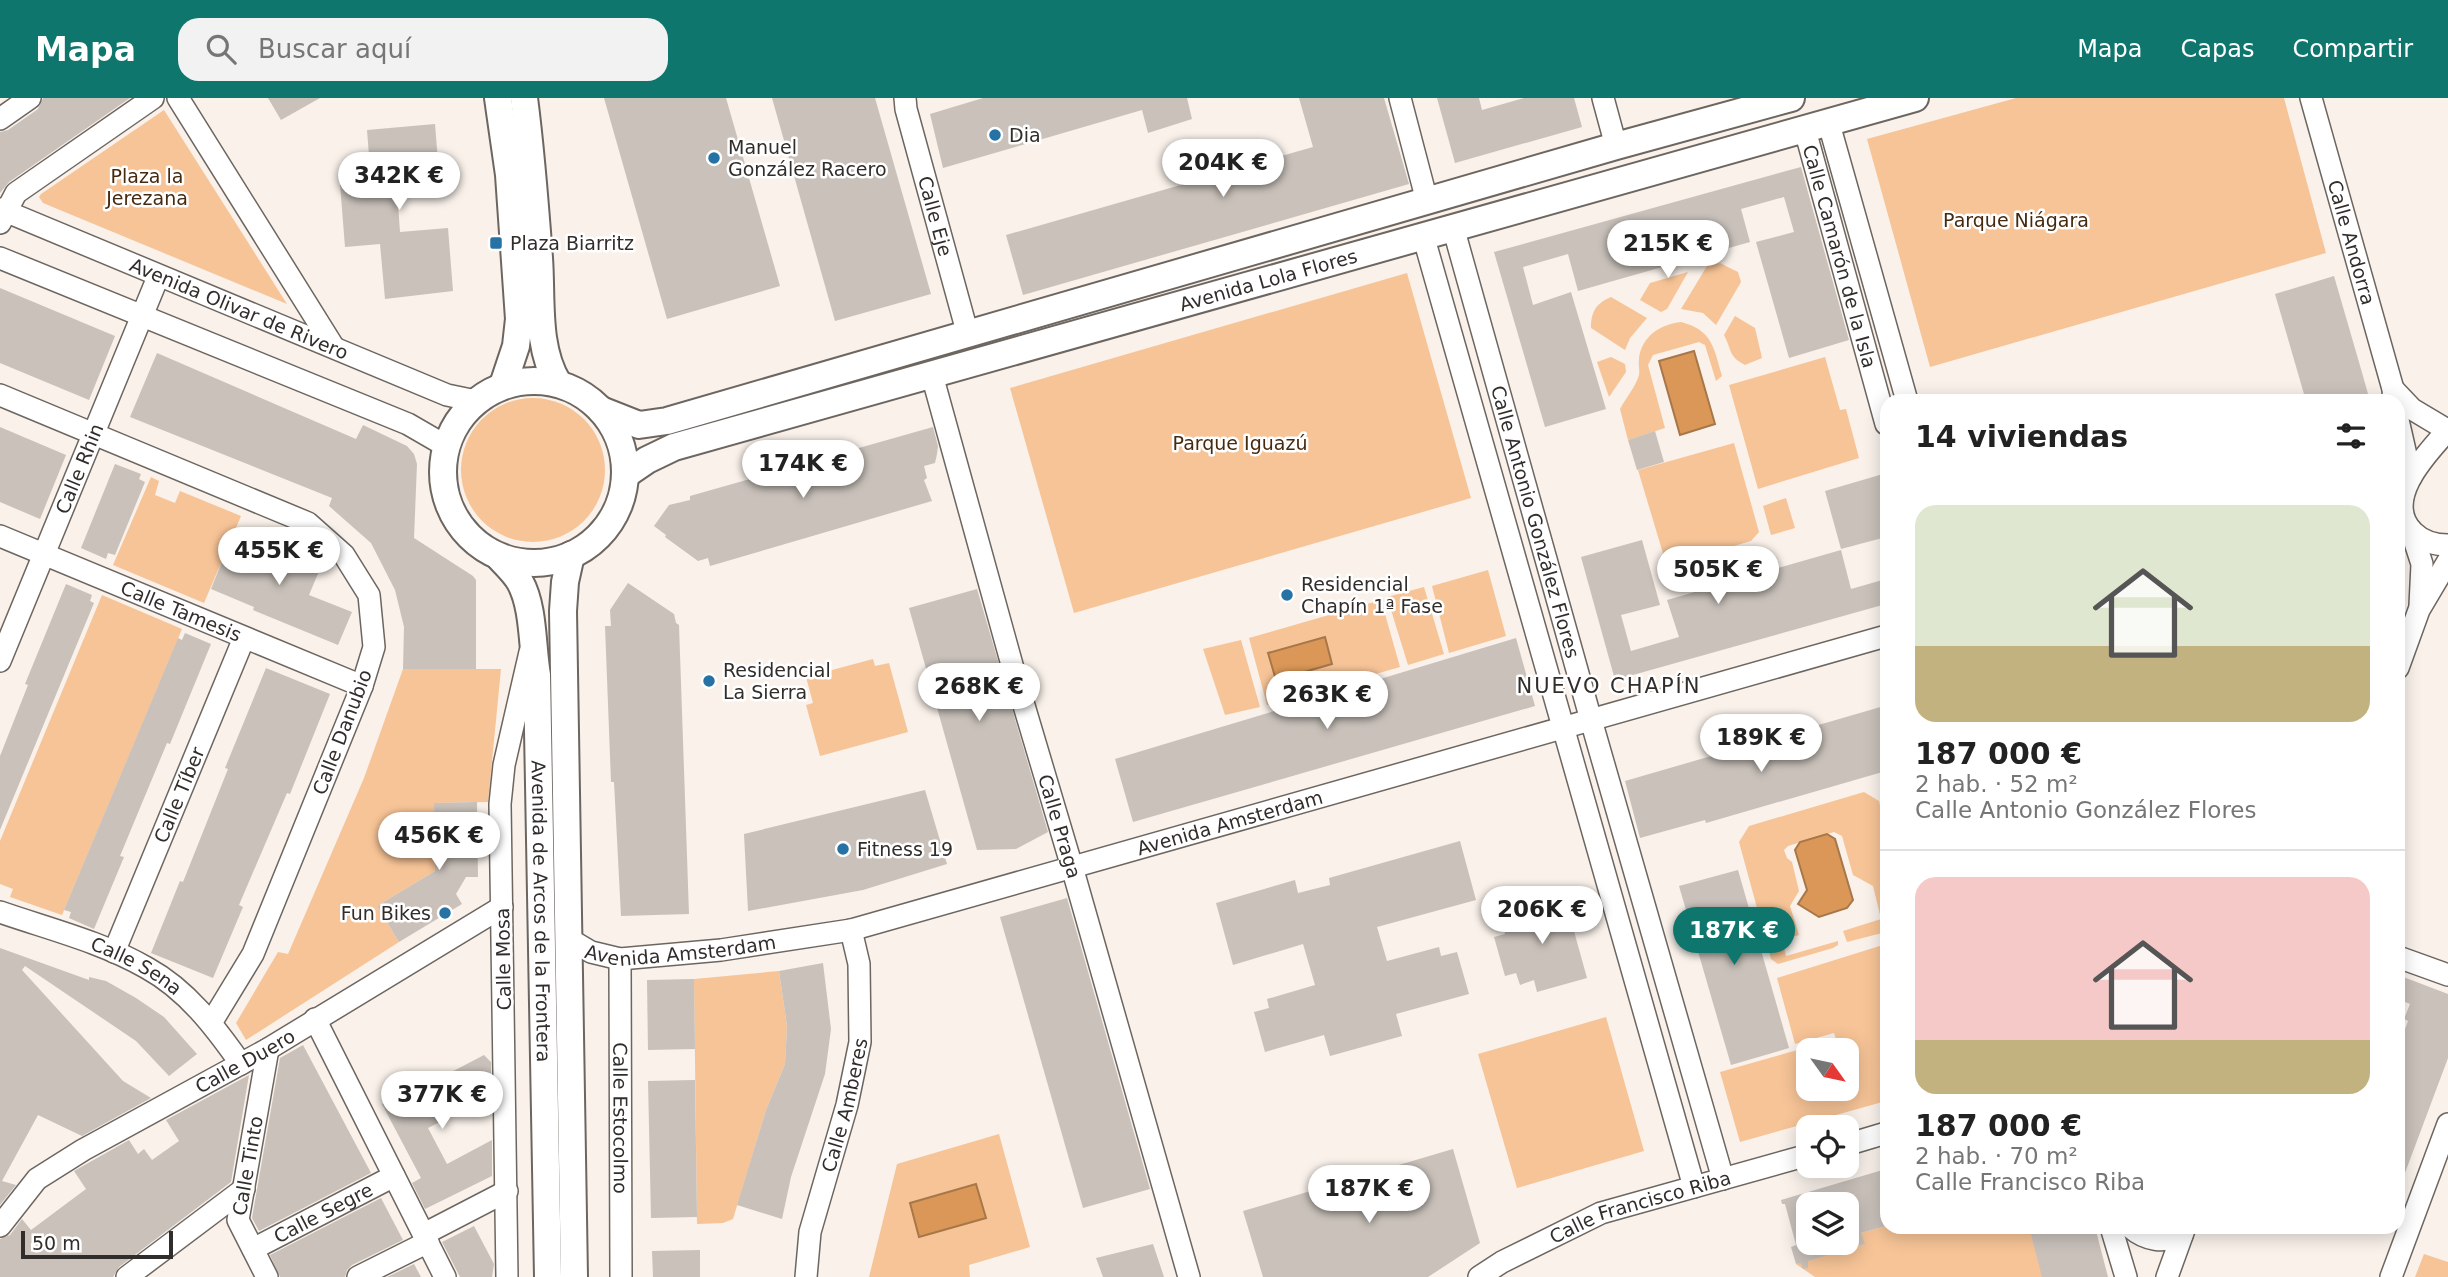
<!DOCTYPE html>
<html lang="es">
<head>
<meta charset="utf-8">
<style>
  body { margin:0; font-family:"DejaVu Sans",sans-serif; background:#f2f2f2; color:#222; height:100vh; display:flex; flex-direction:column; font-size:26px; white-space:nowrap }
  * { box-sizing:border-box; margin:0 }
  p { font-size:23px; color:#767676 }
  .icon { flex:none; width:38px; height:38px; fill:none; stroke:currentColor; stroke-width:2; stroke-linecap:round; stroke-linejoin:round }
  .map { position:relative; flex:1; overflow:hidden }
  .side { position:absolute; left:1880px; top:296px; width:525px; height:840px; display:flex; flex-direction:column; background:#fff; border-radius:21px; box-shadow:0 4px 18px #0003 }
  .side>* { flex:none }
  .needle { width:46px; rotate:123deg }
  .buttons { position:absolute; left:1796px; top:940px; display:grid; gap:14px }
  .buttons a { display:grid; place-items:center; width:63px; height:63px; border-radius:14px; background:#fff; box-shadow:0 4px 18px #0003; font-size:35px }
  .scale { position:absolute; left:21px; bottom:18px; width:152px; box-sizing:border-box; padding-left:7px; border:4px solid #312d2b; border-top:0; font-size:19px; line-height:24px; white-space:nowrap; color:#312d2b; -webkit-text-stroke:5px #fff; paint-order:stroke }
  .price { position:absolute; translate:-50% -60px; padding:0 16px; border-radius:24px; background:#fff; color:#222; font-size:23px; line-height:46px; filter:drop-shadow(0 2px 4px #0008) }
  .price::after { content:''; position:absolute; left:50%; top:42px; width:21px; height:16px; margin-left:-10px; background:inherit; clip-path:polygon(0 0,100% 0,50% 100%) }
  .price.on { background:#0f766e; color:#fff }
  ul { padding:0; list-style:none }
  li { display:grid; align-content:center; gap:14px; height:371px; padding:0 35px }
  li+li { border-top:2px solid #e0e0e0 }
  li span { display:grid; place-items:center; height:217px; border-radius:21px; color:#555 }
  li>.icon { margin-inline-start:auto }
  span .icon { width:126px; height:126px; fill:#fffc; stroke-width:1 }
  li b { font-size:30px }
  h2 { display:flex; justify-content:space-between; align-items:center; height:84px; padding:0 35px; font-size:30px }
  header { display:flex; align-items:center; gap:42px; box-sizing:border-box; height:98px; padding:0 35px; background:#0f766e; color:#fff }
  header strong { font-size:33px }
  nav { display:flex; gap:38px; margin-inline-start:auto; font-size:24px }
  .search { width:490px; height:63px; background:#f2f2f2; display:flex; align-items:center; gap:18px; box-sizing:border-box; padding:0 24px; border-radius:21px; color:#767676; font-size:26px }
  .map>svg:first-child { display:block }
  .green { fill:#f7c497; fill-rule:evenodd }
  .water { fill:#da9757; stroke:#a7774a; stroke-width:2 }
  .building { fill:#c9c1ba; fill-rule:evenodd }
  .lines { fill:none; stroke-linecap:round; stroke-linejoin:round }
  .minor-casing { stroke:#6d6660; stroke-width:24 }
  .major-casing { stroke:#6d6660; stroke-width:30 }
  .minor { stroke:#fff; stroke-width:21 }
  .major { stroke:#fff; stroke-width:26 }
  .poi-dot { fill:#2672a5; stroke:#fff; stroke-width:2.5 }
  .labels { text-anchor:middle; stroke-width:5; stroke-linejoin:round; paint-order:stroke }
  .poi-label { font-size:19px; fill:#312d2b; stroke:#fff; text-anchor:start }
  .park-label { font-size:19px; fill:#462a0f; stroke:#fff }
  .street-label { font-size:19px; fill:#312d2b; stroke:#fff }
  .neighbourhood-label { font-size:21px; letter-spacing:2px; fill:#312d2b; stroke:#fff }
</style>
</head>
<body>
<header>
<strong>Mapa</strong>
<div class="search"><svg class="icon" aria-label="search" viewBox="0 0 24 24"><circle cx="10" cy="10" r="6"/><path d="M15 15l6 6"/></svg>Buscar aquí</div>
<nav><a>Mapa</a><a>Capas</a><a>Compartir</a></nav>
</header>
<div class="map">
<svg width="2448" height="1179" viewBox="0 0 2448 1179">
  <rect width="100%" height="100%" fill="#f9f1ea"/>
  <g class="green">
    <polygon points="2016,0 2284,0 2326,155 1930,269 1867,41"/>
    <polygon points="164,12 287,206 43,105 39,99 41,96"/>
    <polygon points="1720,165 1738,174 1741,184 1716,227 1703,215 1681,211 1707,168"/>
    <polygon points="1688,174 1667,211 1661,214 1640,202 1650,185"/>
    <polygon points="1407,175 1471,400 1074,515 1010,290"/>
    <path d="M1611,199L1647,220L1630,240L1625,252L1591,230C1591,214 1596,205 1611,199Z"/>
    <path d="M1735,218L1755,230L1762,260L1745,267C1728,258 1732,252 1724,237Z"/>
    <path d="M1681,224C1713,232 1714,251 1722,278L1716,283L1705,247L1699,244L1653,257L1648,267L1665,330L1628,342L1620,311C1626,300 1636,288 1639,277C1640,272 1638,266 1639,260C1642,238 1661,226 1681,224Z"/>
    <polygon points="1611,259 1625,266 1626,274 1609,299 1597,264"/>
    <polygon points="1825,259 1840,312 1846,311 1859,360 1758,391 1729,287"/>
    <circle cx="533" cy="372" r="72"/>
    <polygon points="1734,345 1759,434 1751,443 1672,466 1665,462 1638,372"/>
    <polygon points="151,379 159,383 155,397 175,405 180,393 241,418 204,505 113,467"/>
    <polygon points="1786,400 1795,430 1771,437 1763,408"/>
    <polygon points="1488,472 1506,538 1449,555 1432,488"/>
    <polygon points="1424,489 1444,556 1408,567 1387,499"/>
    <polygon points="102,497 182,531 62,817 10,799 13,791 0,786 0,743"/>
    <polygon points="1381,502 1400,569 1267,607 1249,540"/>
    <polygon points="1241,542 1260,609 1225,617 1203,551"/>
    <polygon points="873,561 875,568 889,565 908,634 820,658 806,607 813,605 806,579"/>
    <polygon points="403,571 501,571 488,704 434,705 435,773 377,808 399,844 246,942 236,925 278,854 288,856 364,680"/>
    <polygon points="1864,694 1879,703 1886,731 1886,834 1847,844 1843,833 1881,821 1873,788 1853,777 1842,738 1834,734 1788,748 1784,752 1787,760 1792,764 1799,793 1790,808 1799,837 1782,842 1786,858 1838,843 1838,847 1833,850 1778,866 1771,861 1739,744 1749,728"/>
    <path d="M1886,846V1003L1740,1044L1720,974L1836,941L1834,935L1795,946L1777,880ZM1808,952H1846V990H1808Z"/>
    <polygon points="779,873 787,928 785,966 766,1012 733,1121 723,1125 697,1126 694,881"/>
    <polygon points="1606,919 1644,1053 1517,1090 1478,956"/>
    <polygon points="999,1036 1030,1149 969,1167 970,1179 869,1179 897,1066"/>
    <polygon points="1886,1128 2029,1129 2043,1179 1815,1179 1796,1166 1864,1146 1861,1135"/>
    <polygon points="2424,1156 2448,1164 2448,1179 2415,1179"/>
  </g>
  <g class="water">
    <polygon points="1694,253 1715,326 1680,337 1659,263"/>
    <polygon points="1325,539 1332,566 1276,582 1268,555"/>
    <polygon points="1827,736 1835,741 1853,802 1847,810 1819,819 1798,806 1807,792 1795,752 1800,744"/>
    <polygon points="976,1086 986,1120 919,1139 910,1105"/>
  </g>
  <g class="building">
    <polygon points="43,0 130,0 9,84 0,95 0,34 8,32 38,11"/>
    <polygon points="268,0 320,0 281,22"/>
    <polygon points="604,0 726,0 780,188 667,221"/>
    <polygon points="772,0 875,0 931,196 835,223"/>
    <polygon points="983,0 1187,0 1192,21 1148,35 1142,12 943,70 930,16"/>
    <polygon points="1299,0 1384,0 1409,86 1023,197 1006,137 1313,49"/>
    <polygon points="1437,0 1479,0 1482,12 1524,0 1574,0 1582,29 1455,65"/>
    <polygon points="435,26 440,88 397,92 400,134 448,130 453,193 385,201 380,146 345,149 340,86 371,83 367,32"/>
    <polygon points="1801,69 1849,242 1789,260 1756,144 1794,134 1784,99 1741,111 1750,144 1578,193 1568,156 1523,169 1533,207 1571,194 1606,311 1545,329 1494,154"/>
    <polygon points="2334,178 2363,278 2370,303 2306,303 2275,196"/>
    <polygon points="0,190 115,238 89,302 0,265"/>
    <polygon points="157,255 356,341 363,327 407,348 414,356 417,366 414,440 473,478 476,482 476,571 403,571 404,529 395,492 371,445 329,408 332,400 130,319"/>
    <polygon points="0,329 66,357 40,421 0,404"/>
    <polygon points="933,329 938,348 937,356 935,365 924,368 927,380 924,382 932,403 710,468 708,460 698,463 665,439 666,437 654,428 669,407 690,402 690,398"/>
    <polygon points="1655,333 1664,364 1637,372 1628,342"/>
    <polygon points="115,366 141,376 139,381 145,384 115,457 108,455 106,461 81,450"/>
    <polygon points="1883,376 1886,390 1886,439 1841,451 1825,393"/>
    <polygon points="234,433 278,451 279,448 322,466 309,497 352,514 338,547 253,512 254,509 211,491"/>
    <polygon points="1642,442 1660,507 1621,517 1631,553 1679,539 1667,502 1841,452 1851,491 1886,481 1886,506 1615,582 1581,459"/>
    <polygon points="628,485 674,516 676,525 679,527 689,816 621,818 614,684 611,684 605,528 611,528 610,512"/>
    <polygon points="66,486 92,497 90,503 94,505 0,732 0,658 28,587 25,586"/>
    <polygon points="977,491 1048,734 1016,751 977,752 909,510"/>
    <polygon points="185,535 211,546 170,646 167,645 120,758 124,759 94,831 69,820 71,814 64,812 178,540 182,542"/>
    <polygon points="1516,540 1535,608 1133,724 1115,661"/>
    <polygon points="266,570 330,596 290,696 287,695 239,807 243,809 213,880 151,855 180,783 183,784 228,671 225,670"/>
    <polygon points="1884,608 1886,617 1886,673 1706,725 1705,722 1640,740 1625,683"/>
    <polygon points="925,692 947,766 863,792 748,813 744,736"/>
    <polygon points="477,704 478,779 466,779 456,796 462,806 399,844 377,808 435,773 434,705"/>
    <polygon points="1460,743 1476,802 1377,829 1387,863 1439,849 1441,858 1457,854 1469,896 1396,916 1402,938 1330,958 1324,937 1265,954 1254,914 1269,910 1267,901 1315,887 1303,846 1233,867 1216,805 1295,782 1298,795 1330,787 1329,780"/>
    <polygon points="1738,772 1789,950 1731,967 1679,788"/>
    <polygon points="1564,797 1587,880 1537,894 1534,882 1520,887 1516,875 1505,878 1494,839 1505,836 1502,825 1517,820 1514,811"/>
    <polygon points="1067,800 1150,1091 1083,1110 1000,819"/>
    <polygon points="0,850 89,882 89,879 106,883 136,900 164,919 197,956 169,978 136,943 25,868 22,872 123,983 151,1000 82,1038 38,1017 2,1083 16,1087 0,1107"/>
    <polygon points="823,865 831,931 825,976 791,1079 782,1121 737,1107 766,1012 785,966 787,928 779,873"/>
    <polygon points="2398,877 2448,896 2448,960 2399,1091 2398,951 2408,923 2404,921 2410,906 2398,901"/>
    <polygon points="694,881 695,951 648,952 647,882"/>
    <polygon points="303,947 371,1075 259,1133 252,1120 280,960"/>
    <polygon points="484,957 491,964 491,978 484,981 491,998 428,1030 447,1066 492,1042 492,1078 425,1111 412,1085 421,1080 382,1006 419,986 421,990"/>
    <polygon points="249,977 231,1084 119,1169 113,1179 0,1179 0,1141 10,1137 22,1121 31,1132 86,1091 74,1073 129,1042 138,1056 144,1051 152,1062 179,1043 166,1022"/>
    <polygon points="695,982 697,1119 651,1120 648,983"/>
    <polygon points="1453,1051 1480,1145 1428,1179 1263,1179 1243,1113"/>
    <path d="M1886,1071V1128L1861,1135L1865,1146L1808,1163V1170L1803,1171L1801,1165L1796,1166L1791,1149L1796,1147L1785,1106H1782L1781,1102ZM1808,1106H1846V1144H1808Z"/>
    <polygon points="381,1100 403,1142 352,1167 347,1172 345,1179 280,1179 270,1157"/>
    <polygon points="474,1128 494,1166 492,1179 460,1179 442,1144"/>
    <polygon points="2029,1129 2095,1129 2108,1179 2042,1179"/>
    <polygon points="1153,1146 1164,1179 1103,1179 1096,1160"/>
    <polygon points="700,1152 700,1179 653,1179 652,1153"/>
    <polygon points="414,1166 421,1179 387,1179"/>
  </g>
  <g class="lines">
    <g class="minor-casing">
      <g id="minor">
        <polyline points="178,0 333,248"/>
        <path id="s1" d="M905,0L906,11L968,237"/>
        <polyline points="1400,0 1427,103"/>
        <polyline points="1603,0 1616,48"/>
        <path id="s2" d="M2311,0L2393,291L2394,303"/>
        <polyline points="0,21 30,0"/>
        <polyline points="1829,26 1907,303"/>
        <path id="s3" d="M1805,32L1886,326"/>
        <path id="s4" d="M0,111L447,297L476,303"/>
        <polyline points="0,125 16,95 153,0"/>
        <path id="s5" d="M1453,129L1591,622L1723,1081"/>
        <polyline points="1423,137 1694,1089"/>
        <polyline points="0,160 408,326 446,348"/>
        <path id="s6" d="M932,277L1014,574L1072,769L1189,1179"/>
        <polyline points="2393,291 2412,311 2447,332"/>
        <polyline points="0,297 308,425 344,457 369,497 374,549 362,588 253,856 211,925"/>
        <polyline points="2398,322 2411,379"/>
        <path d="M2448,332C2426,356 2381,403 2413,434C2423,444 2434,447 2448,447"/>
        <polyline points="2411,432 2422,466 2420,507"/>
        <path id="s7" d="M0,438L362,588"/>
        <path id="s8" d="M0,563L158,179"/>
        <polyline points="2398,570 2419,512 2448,463"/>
        <path id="s9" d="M0,814C49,831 102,844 147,870C187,892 215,929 241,966"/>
        <path id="s10" d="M569,841L591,854L620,861L721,852L851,832L1886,538"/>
        <path id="s11" d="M114,854L244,540"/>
        <polyline points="2398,859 2448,877"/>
        <path id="s12" d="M620,861L621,1179"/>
        <polyline points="315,921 445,1179"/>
        <polyline points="1846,1047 1886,1035"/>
        <path id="s13" d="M0,1128L37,1081L83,1052L268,951L502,809"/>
        <polyline points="2111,1129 2126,1179"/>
        <path d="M2130,1129C2146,1143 2164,1145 2182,1137"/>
        <polyline points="424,1136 507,1093"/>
        <path id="s14" d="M253,1151L394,1078"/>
        <polyline points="127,1179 244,1091"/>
        <path id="s15" d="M267,1179L238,1122L268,951"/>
        <polyline points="358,1179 428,1144"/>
        <polyline points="507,1179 500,706 504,667 530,554"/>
        <path id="s16" d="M806,1179L810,1134L847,1007L860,944L859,866L851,832"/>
        <path id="s17" d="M1479,1179L1502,1164L1601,1115L1808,1057"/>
        <polyline points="2167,1179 2184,1132"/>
        <polyline points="2391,1179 2448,1026"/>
      </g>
    </g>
    <g class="major-casing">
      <g id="major">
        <polyline points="498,0 509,77 519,221 516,248 503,287"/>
        <path d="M524,0C531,53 535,106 539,160C542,201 536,249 558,285"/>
        <circle cx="534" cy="374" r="91"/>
        <polyline points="601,312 639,327 667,323 1616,48 1791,0"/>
        <path id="s18" d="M625,377L647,362L674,349L1915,0"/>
        <polyline points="571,457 565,484 563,513 574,1179"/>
        <path id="s19" d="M499,459C506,467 515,475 520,484C534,509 532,549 537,577L548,1179"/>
      </g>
    </g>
    <use href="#minor" class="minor"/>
    <use href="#major" class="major"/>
  </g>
  <g class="poi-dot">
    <circle cx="995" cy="37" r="7"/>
    <circle cx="714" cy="60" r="7"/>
    <rect x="489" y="138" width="14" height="14" rx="3.5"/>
    <circle cx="1287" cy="497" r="7"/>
    <circle cx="709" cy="583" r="7"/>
    <circle cx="843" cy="751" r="7"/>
    <circle cx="445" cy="815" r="7"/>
  </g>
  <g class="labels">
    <g class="poi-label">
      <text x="1009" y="44">Dia</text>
      <text x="728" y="56">Manuel<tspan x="728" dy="22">González Racero</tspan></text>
      <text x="510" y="152">Plaza Biarritz</text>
      <text x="1301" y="493">Residencial<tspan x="1301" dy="22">Chapín 1ª Fase</tspan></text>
      <text x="723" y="579">Residencial<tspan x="723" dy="22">La Sierra</tspan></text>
      <text x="857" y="758">Fitness 19</text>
      <text x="431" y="822" text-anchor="end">Fun Bikes</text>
    </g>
    <g class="park-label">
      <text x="147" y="85">Plaza la<tspan x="147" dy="22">Jerezana</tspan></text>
      <text x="2016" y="129">Parque Niágara</text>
      <text x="1240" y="352">Parque Iguazú</text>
    </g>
    <g class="street-label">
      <text dy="7" stroke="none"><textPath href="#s1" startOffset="122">Calle Eje</textPath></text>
      <text dy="7" stroke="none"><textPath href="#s2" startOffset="150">Calle Andorra</textPath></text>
      <text dy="7" stroke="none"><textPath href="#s3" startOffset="131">Calle Camarón de la Isla</textPath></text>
      <text dy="7" stroke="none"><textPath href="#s18" startOffset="674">Avenida Lola Flores</textPath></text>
      <text dy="7" stroke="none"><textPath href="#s4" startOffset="259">Avenida Olivar de Rivero</textPath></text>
      <text dy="7" stroke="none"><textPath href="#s8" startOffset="208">Calle Rhin</textPath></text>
      <text dy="7" stroke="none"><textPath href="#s5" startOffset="306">Calle Antonio González Flores</textPath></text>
      <text dy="7" stroke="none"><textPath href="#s7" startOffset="196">Calle Tamesis</textPath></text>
      <text transform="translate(342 634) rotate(-69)" y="7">Calle Danubio</text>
      <text dy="7" stroke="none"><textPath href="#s11" startOffset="170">Calle Tíber</textPath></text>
      <text dy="7" stroke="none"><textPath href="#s10" startOffset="682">Avenida Amsterdam</textPath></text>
      <text dy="7" stroke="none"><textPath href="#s6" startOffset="469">Calle Praga</textPath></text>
      <text dy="7" stroke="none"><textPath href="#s19" startOffset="364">Avenida de Arcos de la Frontera</textPath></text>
      <text dy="7" stroke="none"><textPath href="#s10" startOffset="116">Avenida Amsterdam</textPath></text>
      <text transform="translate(503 861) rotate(-91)" y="7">Calle Mosa</text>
      <text dy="7" stroke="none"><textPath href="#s9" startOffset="147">Calle Sena</textPath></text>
      <text dy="7" stroke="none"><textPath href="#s13" startOffset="299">Calle Duero</textPath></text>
      <text dy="7" stroke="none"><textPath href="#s16" startOffset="177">Calle Amberes</textPath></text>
      <text dy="7" stroke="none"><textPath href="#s12" startOffset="159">Calle Estocolmo</textPath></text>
      <text dy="7" stroke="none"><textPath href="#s15" startOffset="119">Calle Tinto</textPath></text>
      <text dy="7" stroke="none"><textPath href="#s17" startOffset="177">Calle Francisco Riba</textPath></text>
      <text dy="7" stroke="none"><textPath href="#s14" startOffset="79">Calle Segre</textPath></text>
    </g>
    <g class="neighbourhood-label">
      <text x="1609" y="595">NUEVO CHAPÍN</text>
    </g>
  </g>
</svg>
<div class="buttons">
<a><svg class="needle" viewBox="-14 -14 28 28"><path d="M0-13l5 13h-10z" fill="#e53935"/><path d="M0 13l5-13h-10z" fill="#767676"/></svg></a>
<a><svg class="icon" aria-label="locate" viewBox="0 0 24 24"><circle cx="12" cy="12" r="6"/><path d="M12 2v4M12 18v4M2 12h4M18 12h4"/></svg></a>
<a><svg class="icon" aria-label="layers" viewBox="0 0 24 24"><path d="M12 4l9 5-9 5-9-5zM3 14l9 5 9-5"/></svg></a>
</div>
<div class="scale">50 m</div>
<b class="price" style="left:1223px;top:101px">204K €</b>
<b class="price" style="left:399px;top:114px">342K €</b>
<b class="price" style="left:1668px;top:182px">215K €</b>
<b class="price" style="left:803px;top:402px">174K €</b>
<b class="price" style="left:279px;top:489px">455K €</b>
<b class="price" style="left:1718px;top:508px">505K €</b>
<b class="price" style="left:979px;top:625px">268K €</b>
<b class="price" style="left:1327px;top:633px">263K €</b>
<b class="price" style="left:1761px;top:676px">189K €</b>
<b class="price" style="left:439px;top:774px">456K €</b>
<b class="price" style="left:1542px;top:848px">206K €</b>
<b class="price on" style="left:1734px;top:869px">187K €</b>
<b class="price" style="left:442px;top:1033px">377K €</b>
<b class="price" style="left:1369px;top:1127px">187K €</b>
<section class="side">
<h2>14 viviendas<svg class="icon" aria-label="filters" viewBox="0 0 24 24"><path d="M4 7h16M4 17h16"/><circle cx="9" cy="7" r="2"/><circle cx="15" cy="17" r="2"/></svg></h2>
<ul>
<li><span style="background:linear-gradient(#dfe7d0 65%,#c2b280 0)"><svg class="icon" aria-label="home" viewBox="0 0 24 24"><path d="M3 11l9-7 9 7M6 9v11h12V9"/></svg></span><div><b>187 000 €</b><p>2 hab. · 52 m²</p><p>Calle Antonio González Flores</p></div></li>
<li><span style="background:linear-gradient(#f6c9c9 75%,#c2b280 0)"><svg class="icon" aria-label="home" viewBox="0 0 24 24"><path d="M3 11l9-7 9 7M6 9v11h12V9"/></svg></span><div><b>187 000 €</b><p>2 hab. · 70 m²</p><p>Calle Francisco Riba</p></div></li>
</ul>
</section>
</div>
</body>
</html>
